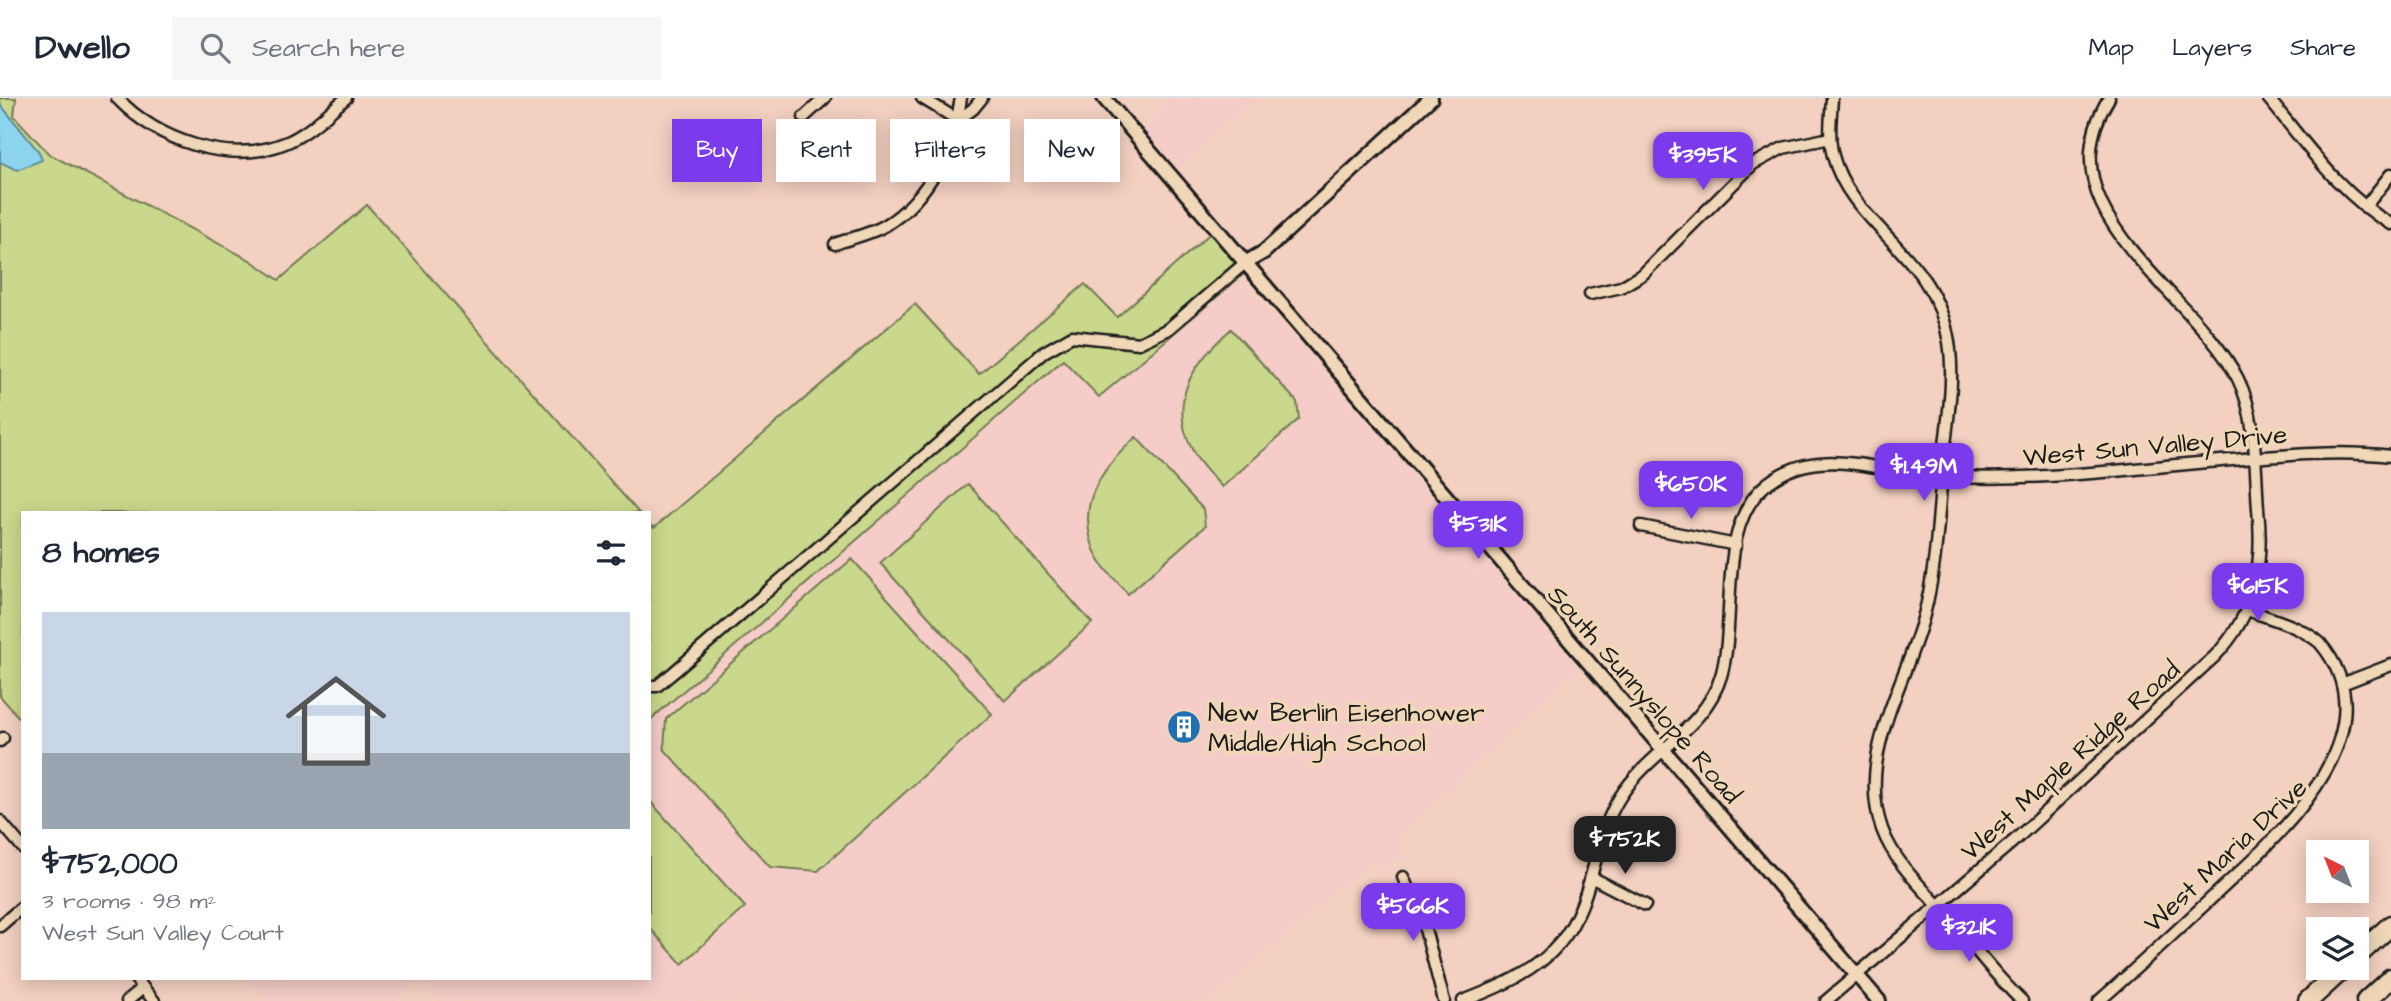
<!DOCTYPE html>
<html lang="en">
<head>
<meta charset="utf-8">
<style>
  body { margin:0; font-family:"Architects Daughter",sans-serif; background:#f6f6f7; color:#1f2937; height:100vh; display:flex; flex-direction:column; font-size:26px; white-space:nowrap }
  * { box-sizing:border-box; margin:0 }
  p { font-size:23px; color:#747a83 }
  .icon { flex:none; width:38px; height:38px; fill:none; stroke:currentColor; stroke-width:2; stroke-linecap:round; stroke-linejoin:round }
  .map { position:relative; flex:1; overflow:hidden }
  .details { position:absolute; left:21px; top:413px; width:630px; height:469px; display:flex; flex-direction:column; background:#fff; border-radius:0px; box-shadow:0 4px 18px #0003 }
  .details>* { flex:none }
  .hud { position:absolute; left:672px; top:21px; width:665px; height:63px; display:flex; gap:14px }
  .needle { width:46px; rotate:318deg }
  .buttons { position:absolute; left:2306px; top:742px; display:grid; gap:14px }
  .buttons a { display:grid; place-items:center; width:63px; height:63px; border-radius:0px; background:#fff; box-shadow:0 4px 18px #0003; font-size:35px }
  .price { position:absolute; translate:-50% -60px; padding:0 16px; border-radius:14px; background:#7c3aed; color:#fff; font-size:23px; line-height:46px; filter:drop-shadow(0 2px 4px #0008) }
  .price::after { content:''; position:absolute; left:50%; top:42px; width:21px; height:16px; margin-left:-10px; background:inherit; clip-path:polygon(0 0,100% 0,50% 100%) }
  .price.on { background:#222; color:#fff }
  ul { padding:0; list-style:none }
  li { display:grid; align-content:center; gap:14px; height:371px; padding:0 21px }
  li+li { border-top:2px solid #e0e1e3 }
  li span { display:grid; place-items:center; height:217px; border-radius:0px; color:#555 }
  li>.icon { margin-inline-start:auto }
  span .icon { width:126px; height:126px; fill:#fffc; stroke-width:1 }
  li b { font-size:30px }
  h2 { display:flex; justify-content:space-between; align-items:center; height:84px; padding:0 21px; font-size:30px }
  .pill { padding:0 24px; border-radius:0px; background:#fff; box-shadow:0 4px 18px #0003; font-size:24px; line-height:63px }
  .pill.on { background:#7c3aed; color:#fff }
  header { display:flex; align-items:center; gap:42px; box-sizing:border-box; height:98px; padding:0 35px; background:#fff; border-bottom:2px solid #e0e1e3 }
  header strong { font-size:33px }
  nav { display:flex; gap:38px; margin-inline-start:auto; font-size:24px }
  .search { width:490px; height:63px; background:#f6f6f7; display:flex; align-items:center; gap:18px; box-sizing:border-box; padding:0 24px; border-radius:0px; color:#747a83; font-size:26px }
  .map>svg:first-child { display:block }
  .built { fill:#f5ccc7 }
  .green { fill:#c9d88c; stroke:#727a54; stroke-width:2 }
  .water { fill:#8dd5ee; stroke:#608b9a; stroke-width:2 }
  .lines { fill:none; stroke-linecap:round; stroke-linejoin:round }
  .minor-casing { stroke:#1c1c1c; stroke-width:15 }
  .tertiary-casing { stroke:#1c1c1c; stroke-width:18 }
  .motorway-casing { stroke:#1c1c1c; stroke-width:23 }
  .minor { stroke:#f0d7b7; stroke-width:10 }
  .tertiary { stroke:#f0d7b7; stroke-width:12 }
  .motorway { stroke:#f0d7b7; stroke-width:18 }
  .labels { text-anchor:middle; stroke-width:7; stroke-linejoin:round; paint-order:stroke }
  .street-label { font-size:26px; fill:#1c1c1c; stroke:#f0d7b7 }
  .poi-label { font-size:26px; fill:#1c1c1c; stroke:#f0d7b7; text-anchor:start }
</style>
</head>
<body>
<header>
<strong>Dwello</strong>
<div class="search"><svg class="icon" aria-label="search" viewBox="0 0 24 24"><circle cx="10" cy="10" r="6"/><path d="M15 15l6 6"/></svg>Search here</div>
<nav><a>Map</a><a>Layers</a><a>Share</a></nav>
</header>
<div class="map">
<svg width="2391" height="903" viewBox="0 0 2391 903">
  <rect width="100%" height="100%" fill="#f3d0c0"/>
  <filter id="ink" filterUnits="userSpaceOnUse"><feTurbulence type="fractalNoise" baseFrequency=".0143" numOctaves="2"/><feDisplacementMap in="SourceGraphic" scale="14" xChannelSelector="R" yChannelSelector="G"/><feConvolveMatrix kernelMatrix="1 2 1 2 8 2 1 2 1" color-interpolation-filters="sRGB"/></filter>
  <g filter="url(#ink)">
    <g class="built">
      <polygon points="1175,0 1254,0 1170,77 1135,37"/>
      <polygon points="1238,182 1296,241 1580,570 1398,738 1407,763 1393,760 1387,772 1368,765 1210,903 441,903 421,880 649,880 649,623 1063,261 1100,298"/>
      <polygon points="246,880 420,880 395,903 266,903"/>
    </g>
    <g class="green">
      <polygon points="0,0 16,0 14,18 49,56 250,162 279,182 367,107 639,415 23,415 23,624 0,598"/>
      <polygon points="1215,131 1250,171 1099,299 1063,262 649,623 649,426 654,430 915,206 979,276 1085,186 1117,219"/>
      <path d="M1231,231L1297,304L1299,321L1222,389C1213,379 1200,367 1194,355C1166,304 1192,266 1231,231Z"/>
      <path d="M1136,339L1203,411L1205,428L1128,496C1119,485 1106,474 1099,462C1072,411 1098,374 1136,339Z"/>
      <polygon points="968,386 1092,525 1005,603 880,465"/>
      <polygon points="852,461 992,616 818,773 770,769 664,651 666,621"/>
      <polygon points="649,702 745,809 682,866 649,829"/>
    </g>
    <polygon class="water" points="0,6 39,54 42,62 17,72 0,64"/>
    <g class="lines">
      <g class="minor-casing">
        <g id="minor">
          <path d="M117,0C157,42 228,68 285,45C308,36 327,16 346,0"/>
          <polyline points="922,0 958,22"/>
          <path d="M1832,0C1831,19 1828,39 1833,58C1852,129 1935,155 1949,244C1955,283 1947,325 1943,365C1938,416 1937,468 1924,517C1906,586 1856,658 1882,731C1895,767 1928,795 1952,823C1975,850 1996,879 2022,903"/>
          <path d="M2268,0C2304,43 2341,98 2391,126"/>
          <polyline points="804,19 825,0"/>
          <polyline points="958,22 973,11 982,0"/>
          <polyline points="2365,109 2391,76"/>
          <path d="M835,146C851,140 871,136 886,127C928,101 954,48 961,0"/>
          <polyline points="1590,196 1621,189 1643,176 1753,66 1783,50 1830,40"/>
          <polyline points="1641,428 1736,447"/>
          <polyline points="2347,584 2391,567"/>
          <polyline points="649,588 657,588 674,574 1044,254 1072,238 1139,245 1168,231 1245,165"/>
          <polyline points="0,643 3,640"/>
          <polyline points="0,723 23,750"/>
          <polyline points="1403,779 1425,831 1444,903"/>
          <polyline points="1591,779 1645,807"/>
          <polyline points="0,828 23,808"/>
          <polyline points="135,880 154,903"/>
          <polyline points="127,903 143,890"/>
          <path d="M1463,903C1497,890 1536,874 1560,845C1595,803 1592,743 1620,699C1649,653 1705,631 1721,578C1738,521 1715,426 1768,385C1816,347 1873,372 1927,377C2028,386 2131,370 2232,362C2285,357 2338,352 2391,358"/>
          <path d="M1826,903L2016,741L2215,558C2255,517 2264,467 2258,411C2255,369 2257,319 2238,281C2193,191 2038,116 2109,0"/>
          <path d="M2099,903C2144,864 2188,822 2232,781C2292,726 2391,629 2320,545C2301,528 2271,521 2248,512"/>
        </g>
      </g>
      <g class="tertiary-casing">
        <g id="tertiary">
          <polyline points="1104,0 1879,903"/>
          <polyline points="1245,165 1264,154 1431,0"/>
        </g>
      </g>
      <g class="motorway-casing">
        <g id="motorway">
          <polyline points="2357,858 2391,827"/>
          <polyline points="2308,903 2344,870"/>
          <polyline points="2366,903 2391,880"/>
        </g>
      </g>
      <use href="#minor" class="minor"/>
      <use href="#tertiary" class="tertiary"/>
      <use href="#motorway" class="motorway"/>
    </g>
  </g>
  <defs>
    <g id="building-disc" transform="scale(1.75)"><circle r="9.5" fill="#1f6fb2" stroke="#f0d7b7"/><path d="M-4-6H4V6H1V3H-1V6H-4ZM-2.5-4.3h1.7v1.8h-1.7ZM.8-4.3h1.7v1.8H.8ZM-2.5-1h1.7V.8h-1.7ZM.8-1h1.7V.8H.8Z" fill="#fff"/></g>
  </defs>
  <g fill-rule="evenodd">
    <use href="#building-disc" x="1184" y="629"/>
  </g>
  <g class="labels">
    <g class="street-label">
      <text transform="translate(2155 347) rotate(-5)" y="9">West Sun Valley Drive</text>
      <text transform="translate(1645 596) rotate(49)" y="9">South Sunnyslope Road</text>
      <text transform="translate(2070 662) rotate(-42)" y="9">West Maple Ridge Road</text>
      <text transform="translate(2225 757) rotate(-43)" y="9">West Maria Drive</text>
    </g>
    <g class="poi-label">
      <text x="1208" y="623">New Berlin Eisenhower<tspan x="1208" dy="30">Middle/High School</tspan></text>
    </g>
  </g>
</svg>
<div class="buttons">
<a><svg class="needle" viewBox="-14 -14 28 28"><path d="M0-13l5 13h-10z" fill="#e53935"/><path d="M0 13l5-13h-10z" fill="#747a83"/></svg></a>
<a><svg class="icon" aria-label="layers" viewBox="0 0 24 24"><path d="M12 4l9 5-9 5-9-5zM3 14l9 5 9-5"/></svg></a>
</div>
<b class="price" style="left:1703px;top:94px">$395K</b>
<b class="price" style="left:1924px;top:405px">$1.49M</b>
<b class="price" style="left:1691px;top:423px">$650K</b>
<b class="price" style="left:1478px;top:463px">$531K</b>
<b class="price" style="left:2258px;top:525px">$615K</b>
<b class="price on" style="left:1625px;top:778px">$752K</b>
<b class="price" style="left:1413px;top:845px">$566K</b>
<b class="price" style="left:1969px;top:866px">$321K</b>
<div class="hud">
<a class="pill on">Buy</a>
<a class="pill">Rent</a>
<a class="pill">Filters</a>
<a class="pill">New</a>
</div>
<section class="details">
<h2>8 homes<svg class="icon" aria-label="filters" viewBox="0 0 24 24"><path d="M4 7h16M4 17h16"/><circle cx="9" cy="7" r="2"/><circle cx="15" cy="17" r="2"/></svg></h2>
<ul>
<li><span style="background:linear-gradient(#c9d6e8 65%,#9aa5b1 0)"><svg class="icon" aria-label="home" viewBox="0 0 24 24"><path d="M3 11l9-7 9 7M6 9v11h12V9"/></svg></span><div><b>$752,000</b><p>3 rooms · 98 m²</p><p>West Sun Valley Court</p></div></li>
</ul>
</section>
</div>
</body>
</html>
